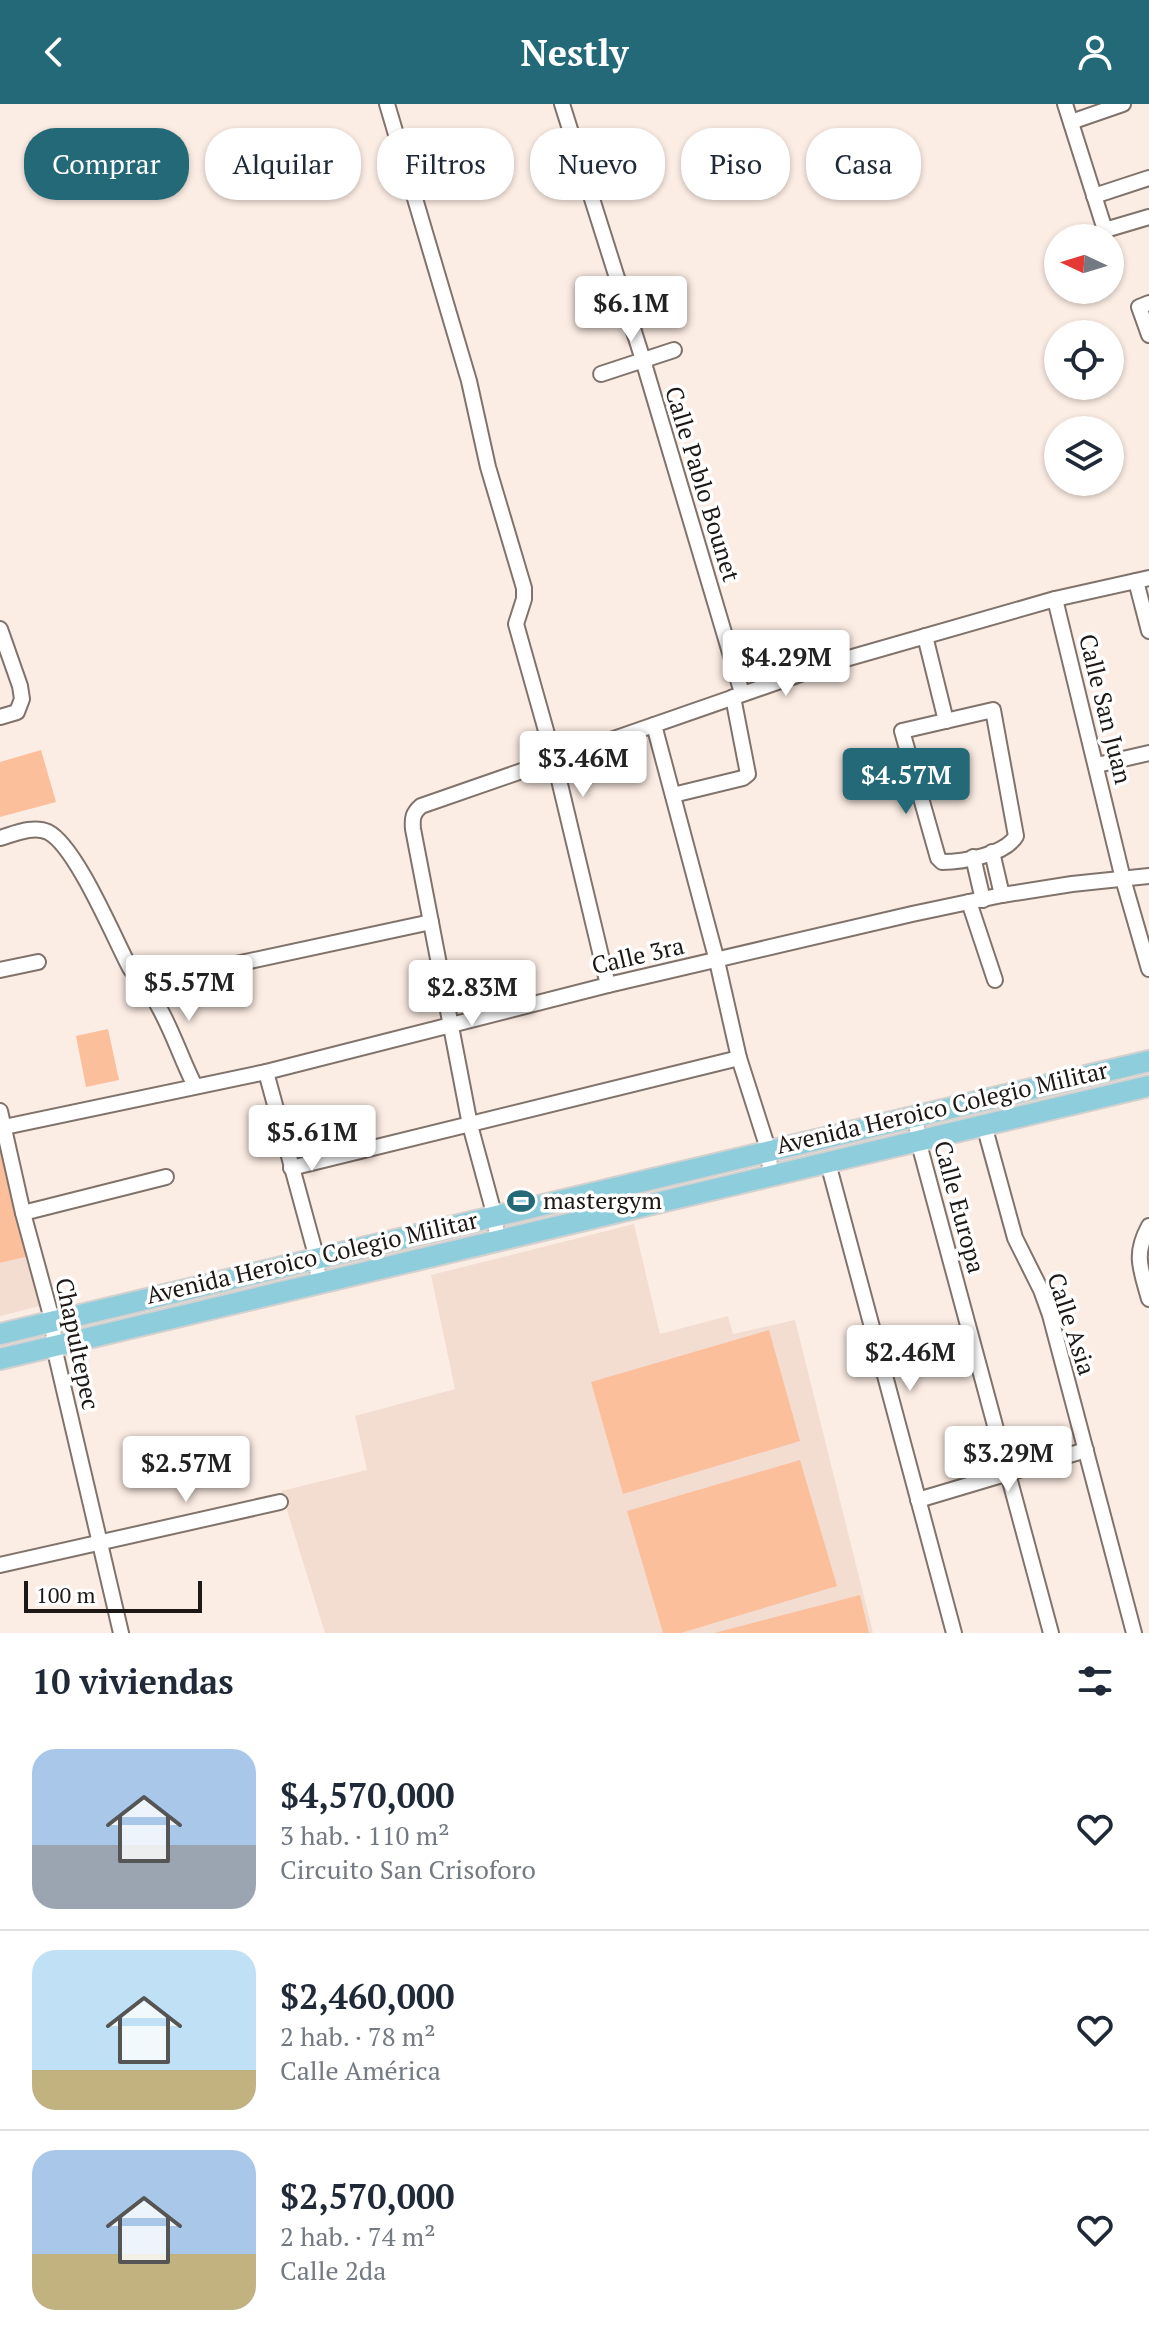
<!DOCTYPE html>
<html lang="es">
<head>
<meta charset="utf-8">
<style>
  body { margin:0; font-family:"PT Serif",serif; background:#f2f2f3; color:#1f2937; height:100vh; display:flex; flex-direction:column; font-size:30px; white-space:nowrap }
  * { box-sizing:border-box; margin:0 }
  p { font-size:26px; color:#747a83 }
  .icon { flex:none; width:44px; height:44px; fill:none; stroke:currentColor; stroke-width:2; stroke-linecap:round; stroke-linejoin:round }
  .map { position:relative; height:1529px; overflow:hidden }
  .sheet { display:flex; flex-direction:column; background:#fff; flex:1 }
  .sheet>* { flex:none }
  .top-card { position:absolute; left:24px; top:24px; width:1102px; height:72px; display:flex; gap:16px }
  .needle { width:52px; rotate:274deg }
  .controls { position:absolute; left:1044px; top:120px; display:grid; gap:16px }
  .controls a { display:grid; place-items:center; width:80px; height:80px; border-radius:50%; background:#fff; box-shadow:0 2px 6px #0004; font-size:40px }
  .scale { position:absolute; left:24px; bottom:20px; width:178px; box-sizing:border-box; padding-left:8px; border:4px solid #1d1815; border-top:0; font-size:22px; line-height:28px; white-space:nowrap; color:#1d1815; -webkit-text-stroke:6px #fff; paint-order:stroke }
  .price { position:absolute; translate:-50% -68px; padding:0 18px; border-radius:8px; background:#fff; color:#222; font-size:26px; line-height:52px; filter:drop-shadow(0 2px 4px #0008) }
  .price::after { content:''; position:absolute; left:50%; top:48px; width:24px; height:18px; margin-left:-12px; background:inherit; clip-path:polygon(0 0,100% 0,50% 100%) }
  .price.active { background:#236978; color:#fff }
  ul { padding:0; list-style:none }
  li { display:flex; align-items:center; gap:24px; height:200px; padding:0 32px }
  li+li { border-top:2px solid #e0e1e3 }
  li span { display:grid; place-items:center; flex:none; width:224px; height:160px; border-radius:24px; color:#555 }
  li>.icon { margin-inline-start:auto }
  span .icon { width:96px; height:96px; fill:#fffc; stroke-width:1 }
  li b { font-size:34px }
  h2 { display:flex; justify-content:space-between; align-items:center; height:96px; padding:0 32px; font-size:34px }
  .chip { padding:0 28px; border-radius:32px; background:#fff; box-shadow:0 2px 6px #0004; font-size:28px; line-height:72px }
  .chip.active { background:#236978; color:#fff }
  header { display:flex; justify-content:space-between; align-items:center; height:104px; padding:0 32px; background:#236978; color:#fff; font-size:36px; font-weight:700 }
  .map>svg:first-child { display:block }
  .built { fill:#f3ddd1 }
  .green { fill:#fbbf9c }
  .lines { fill:none; stroke-linecap:round; stroke-linejoin:round }
  .minor-casing { stroke:#80736c; stroke-width:18 }
  .primary-casing { stroke:#d2d1d0; stroke-width:24 }
  .minor { stroke:#fff; stroke-width:14 }
  .primary { stroke:#8ecddb; stroke-width:20 }
  .labels { text-anchor:middle; stroke-width:7; stroke-linejoin:round; paint-order:stroke }
  .street-label { font-size:24px; fill:#1d1815; stroke:#fff }
  .poi-label { font-size:24px; fill:#1d1815; stroke:#fff; text-anchor:start }
</style>
</head>
<body>
<header><svg class="icon" aria-label="back" viewBox="0 0 24 24"><path d="M15 5l-7 7 7 7"/></svg>Nestly<svg class="icon" aria-label="person" viewBox="0 0 24 24"><circle cx="12" cy="8" r="4"/><path d="M4 21q1-7 8-7t8 7"/></svg></header>
<div class="map">
<svg width="1149" height="1529" viewBox="0 0 1149 1529">
  <rect width="100%" height="100%" fill="#fcede4"/>
  <g class="built">
    <polygon points="634,1120 660,1230 728,1212 733,1230 795,1216 873,1529 325,1529 281,1387 367,1366 355,1312 455,1285 431,1171"/>
    <polygon points="29,1152 40,1202 0,1212 0,1159"/>
  </g>
  <g class="green">
    <polygon points="41,646 56,698 0,713 0,658"/>
    <polygon points="108,925 119,976 86,983 76,932"/>
    <polygon points="0,1035 29,1152 0,1159"/>
    <polygon points="769,1226 800,1337 623,1390 591,1278"/>
    <polygon points="800,1356 837,1482 681,1529 663,1529 627,1407"/>
    <polygon points="860,1491 869,1529 714,1529"/>
  </g>
  <g class="lines">
    <g class="minor-casing">
      <g id="minor">
        <polyline points="387,0 469,277 488,363 524,484 524,495 516,520 554,655 608,881"/>
        <polyline points="562,0 643,256 742,589"/>
        <polyline points="1065,0 1105,126 1149,113"/>
        <polyline points="1071,18 1123,0"/>
        <polyline points="1094,92 1149,74"/>
        <polyline points="1149,199 1139,203 1149,231"/>
        <polyline points="601,270 674,246"/>
        <polyline points="1136,477 1149,527"/>
        <polyline points="1055,495 1123,775 1149,865"/>
        <polyline points="0,525 20,582 22,595 17,608 0,613"/>
        <polyline points="925,532 946,617"/>
        <path d="M993,606L1016,732C1005,751 962,758 942,758L938,754L902,627Z"/>
        <polyline points="654,621 717,857 739,954 769,1048 770,1071"/>
        <polyline points="1097,661 1149,649"/>
        <polyline points="673,691 743,674 748,670 733,593"/>
        <path d="M0,734C14,730 33,721 48,728C76,742 114,834 130,864C137,874 147,882 153,893C171,921 180,953 195,982"/>
        <polyline points="992,748 1002,791"/>
        <polyline points="973,753 983,796"/>
        <polyline points="969,798 995,876"/>
        <polyline points="0,866 38,858"/>
        <polyline points="143,880 431,818"/>
        <polyline points="266,968 317,1155 318,1178"/>
        <polyline points="0,1007 23,1109 53,1219 54,1243 121,1529"/>
        <polyline points="916,1012 918,1036 1051,1529"/>
        <polyline points="984,1021 1015,1134 1041,1186 1050,1211 1134,1529"/>
        <polyline points="0,1024 266,968 608,881 912,810 1002,791 1072,780 1149,772"/>
        <polyline points="828,1059 954,1529"/>
        <polyline points="291,1064 739,954"/>
        <polyline points="23,1109 166,1073"/>
        <path d="M1149,1122C1133,1151 1141,1165 1149,1195"/>
        <path d="M497,1136L495,1113L470,1021L413,725C412,714 413,709 421,702L835,558L1055,495L1149,474"/>
        <polyline points="918,1396 1086,1346"/>
        <polyline points="0,1461 280,1398"/>
      </g>
    </g>
    <g class="primary-casing">
      <g id="primary">
        <polyline points="0,1230 1149,957"/>
        <polyline points="0,1255 1149,982"/>
      </g>
    </g>
    <use href="#minor" class="minor"/>
    <use href="#primary" class="primary"/>
  </g>
  <defs>
    <g id="stadium-bare" transform="scale(2.16)"><path d="M0-5a6.5 5 0 1 0 0 10a6.5 5 0 1 0 0-10ZM-3.5-1.8h7v3.6h-7Z" fill="#236978" stroke="#fff" stroke-width="2.5" paint-order="stroke"/></g>
  </defs>
  <g fill-rule="evenodd">
    <use href="#stadium-bare" x="521" y="1097"/>
  </g>
  <g class="labels">
    <g class="street-label">
      <text transform="translate(702 380) rotate(73)" y="8">Calle Pablo Bounet</text>
      <text transform="translate(1105 605) rotate(76)" y="8">Calle San Juan</text>
      <text transform="translate(638 852) rotate(-13)" y="8">Calle 3ra</text>
      <text transform="translate(942 1004) rotate(-13)" y="8">Avenida Heroico Colegio Militar</text>
      <text transform="translate(959 1103) rotate(75)" y="8">Calle Europa</text>
      <text transform="translate(312 1154) rotate(-13)" y="8">Avenida Heroico Colegio Militar</text>
      <text transform="translate(1071 1220) rotate(72)" y="8">Calle Asia</text>
      <text transform="translate(77 1240) rotate(78)" y="8">Chapultepec</text>
    </g>
    <g class="poi-label">
      <text x="543" y="1105">mastergym</text>
    </g>
  </g>
</svg>
<div class="controls">
<a><svg class="needle" viewBox="-14 -14 28 28"><path d="M0-13l5 13h-10z" fill="#e53935"/><path d="M0 13l5-13h-10z" fill="#747a83"/></svg></a>
<a><svg class="icon" aria-label="locate" viewBox="0 0 24 24"><circle cx="12" cy="12" r="6"/><path d="M12 2v4M12 18v4M2 12h4M18 12h4"/></svg></a>
<a><svg class="icon" aria-label="layers" viewBox="0 0 24 24"><path d="M12 4l9 5-9 5-9-5zM3 14l9 5 9-5"/></svg></a>
</div>
<div class="scale">100 m</div>
<b class="price" style="left:631px;top:240px">$6.1M</b>
<b class="price" style="left:786px;top:594px">$4.29M</b>
<b class="price" style="left:583px;top:695px">$3.46M</b>
<b class="price active" style="left:906px;top:712px">$4.57M</b>
<b class="price" style="left:189px;top:919px">$5.57M</b>
<b class="price" style="left:472px;top:924px">$2.83M</b>
<b class="price" style="left:312px;top:1069px">$5.61M</b>
<b class="price" style="left:910px;top:1289px">$2.46M</b>
<b class="price" style="left:1008px;top:1390px">$3.29M</b>
<b class="price" style="left:186px;top:1400px">$2.57M</b>
<div class="top-card">
<a class="chip active">Comprar</a>
<a class="chip">Alquilar</a>
<a class="chip">Filtros</a>
<a class="chip">Nuevo</a>
<a class="chip">Piso</a>
<a class="chip">Casa</a>
</div>
</div>
<section class="sheet">
<h2>10 viviendas<svg class="icon" aria-label="filters" viewBox="0 0 24 24"><path d="M4 7h16M4 17h16"/><circle cx="9" cy="7" r="2"/><circle cx="15" cy="17" r="2"/></svg></h2>
<ul>
<li><span style="background:linear-gradient(#a9c7e8 60%,#9aa5b1 0)"><svg class="icon" aria-label="home" viewBox="0 0 24 24"><path d="M3 11l9-7 9 7M6 9v11h12V9"/></svg></span><div><b>$4,570,000</b><p>3 hab. · 110 m²</p><p>Circuito San Crisoforo</p></div><svg class="icon" aria-label="heart" viewBox="0 0 24 24"><path d="M12 20l-8-8c-3-5 5-10 8-4 3-6 11-1 8 4z"/></svg></li>
<li><span style="background:linear-gradient(#bfe0f5 75%,#c2b280 0)"><svg class="icon" aria-label="home" viewBox="0 0 24 24"><path d="M3 11l9-7 9 7M6 9v11h12V9"/></svg></span><div><b>$2,460,000</b><p>2 hab. · 78 m²</p><p>Calle América</p></div><svg class="icon" aria-label="heart" viewBox="0 0 24 24"><path d="M12 20l-8-8c-3-5 5-10 8-4 3-6 11-1 8 4z"/></svg></li>
<li><span style="background:linear-gradient(#a9c7e8 65%,#c2b280 0)"><svg class="icon" aria-label="home" viewBox="0 0 24 24"><path d="M3 11l9-7 9 7M6 9v11h12V9"/></svg></span><div><b>$2,570,000</b><p>2 hab. · 74 m²</p><p>Calle 2da</p></div><svg class="icon" aria-label="heart" viewBox="0 0 24 24"><path d="M12 20l-8-8c-3-5 5-10 8-4 3-6 11-1 8 4z"/></svg></li>
</ul>
</section>
</body>
</html>
